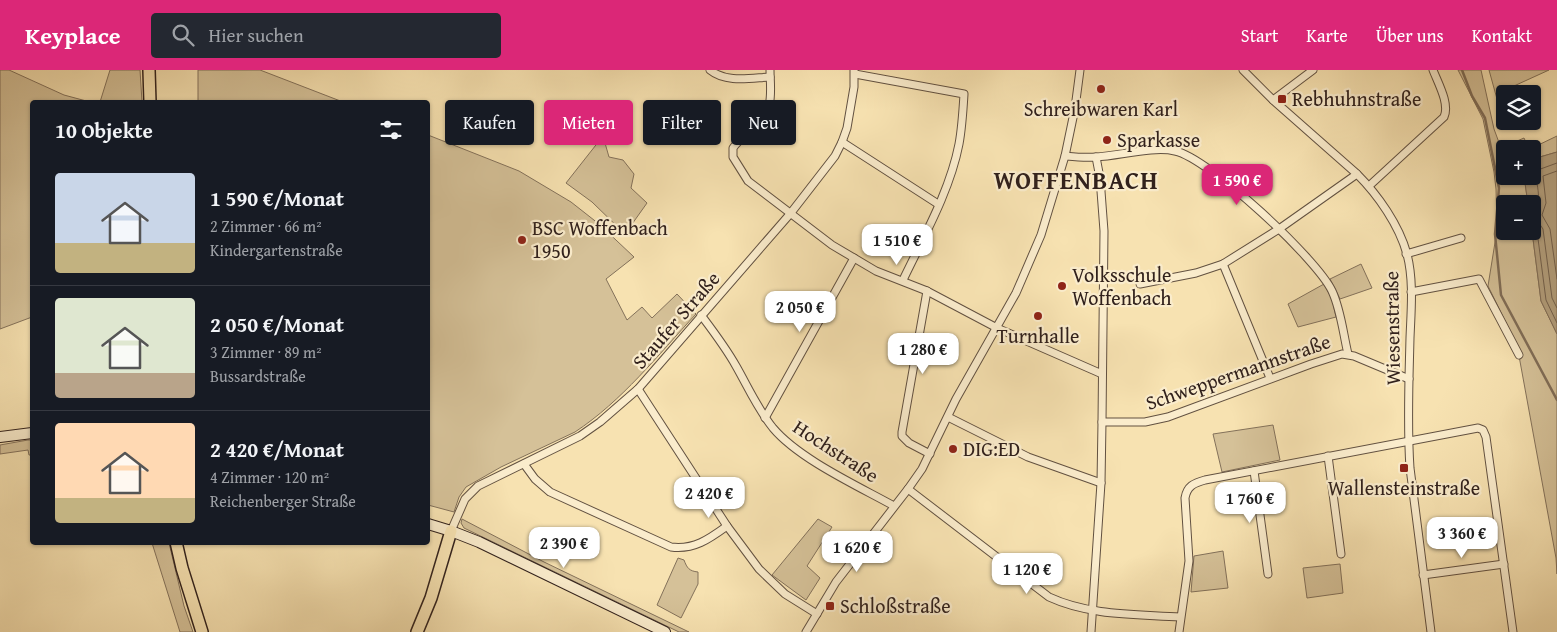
<!DOCTYPE html>
<html lang="de">
<head>
<meta charset="utf-8">
<style>
  body { margin:0; font-family:"Gentium Book Plus",serif; background:#242831; color:#f1f3f6; height:100vh; display:flex; flex-direction:column; font-size:19px; white-space:nowrap }
  * { box-sizing:border-box; margin:0 }
  p { font-size:16px; color:#9ea1a6 }
  .icon { flex:none; width:28px; height:28px; fill:none; stroke:currentColor; stroke-width:2; stroke-linecap:round; stroke-linejoin:round }
  .map { position:relative; flex:1; overflow:hidden }
  .side { position:absolute; left:30px; top:30px; width:400px; height:445px; display:flex; flex-direction:column; background:#171b24; border-radius:5px; box-shadow:0 1px 4px #0004 }
  .side>* { flex:none }
  .banner { position:absolute; left:445px; top:30px; width:475px; height:45px; display:flex; gap:10px }
  .fabs { position:absolute; left:1496px; top:15px; display:grid; gap:10px }
  .fabs a { display:grid; place-items:center; width:45px; height:45px; border-radius:5px; background:#171b24; box-shadow:0 1px 4px #0004; font-size:25px }
  .price { position:absolute; translate:-50% -42px; padding:0 11px; border-radius:10px; background:#fff; color:#222; font-size:16px; line-height:32px; filter:drop-shadow(0 1px 2px #0008) }
  .price::after { content:''; position:absolute; left:50%; top:30px; width:15px; height:11px; margin-left:-8px; background:inherit; clip-path:polygon(0 0,100% 0,50% 100%) }
  .price.selected { background:#db2777; color:#fff }
  ul { padding:0; list-style:none }
  li { display:flex; align-items:center; gap:15px; height:125px; padding:0 25px }
  li+li { border-top:1px solid #363941 }
  li span { display:grid; place-items:center; flex:none; width:140px; height:100px; border-radius:5px; color:#555 }
  li>.icon { margin-inline-start:auto }
  span .icon { width:60px; height:60px; fill:#fffc; stroke-width:1 }
  li b { font-size:21px }
  h2 { display:flex; justify-content:space-between; align-items:center; height:60px; padding:0 25px; font-size:21px }
  .chip { padding:0 18px; border-radius:5px; background:#171b24; box-shadow:0 1px 4px #0004; font-size:18px; line-height:45px }
  .chip.selected { background:#db2777; color:#fff }
  header { display:flex; align-items:center; gap:30px; box-sizing:border-box; height:70px; padding:0 25px; background:#db2777; color:#fff }
  header strong { font-size:24px }
  nav { display:flex; gap:28px; margin-inline-start:auto; font-size:18px }
  .search { width:350px; height:45px; background:#242831; display:flex; align-items:center; gap:12px; box-sizing:border-box; padding:0 18px; border-radius:5px; color:#9ea1a6; font-size:19px }
  .map>svg:first-child { display:block }
  .green { fill:#d5c198; stroke:#83715a }
  .water { fill:#b4a07e; stroke:#806d57 }
  .lines { fill:none; stroke-linecap:round; stroke-linejoin:round }
  .shore { stroke:#72604d; stroke-width:1 }
  .stream { stroke:#806d57; stroke-width:2.5 }
  .street-casing { stroke:#625141; stroke-width:9 }
  .secondary-casing { stroke:#31211c; stroke-width:12 }
  .primary-casing { stroke:#31211c; stroke-width:14 }
  .street { stroke:#faeccc; stroke-width:7 }
  .secondary { stroke:#faeccc; stroke-width:10 }
  .primary { stroke:#f7e2b1; stroke-width:11 }
  .poi-dot { fill:#8f2418; stroke:#faeccc; stroke-width:2 }
  .labels { text-anchor:middle; stroke-width:4.5; stroke-linejoin:round; paint-order:stroke }
  .poi-label { font-size:20px; fill:#31211c; stroke:#faeccc; text-anchor:start }
  .street-label { font-size:20px; fill:#31211c; stroke:#faeccc }
  .district-label { font-size:25px; font-weight:bold; letter-spacing:1px; fill:#31211c; stroke:#faeccc }
</style>
</head>
<body>
<header>
<strong>Keyplace</strong>
<div class="search"><svg class="icon" aria-label="search" viewBox="0 0 24 24"><circle cx="10" cy="10" r="6"/><path d="M15 15l6 6"/></svg>Hier suchen</div>
<nav><a>Start</a><a>Karte</a><a>Über uns</a><a>Kontakt</a></nav>
</header>
<div class="map">
<svg width="1557" height="562" viewBox="0 0 1557 562">
  <rect width="100%" height="100%" fill="#f7e2b1"/>
  <filter id="stains"><feTurbulence type="fractalNoise" baseFrequency=".004" numOctaves="4"/><feColorMatrix values="0 0 0 0 .2 0 0 0 0 .09 0 0 0 0 .02 0 0 0 .5 -.17"/></filter>
  <radialGradient id="worn" r=".72"><stop offset=".6" stop-color="#630" stop-opacity="0"/><stop offset="1" stop-color="#630" stop-opacity=".3"/></radialGradient>
  <g class="green">
    <polygon points="0,0 9,0 64,25 90,32 32,32 32,247 0,259"/>
    <polygon points="110,0 140,0 142,32 100,32"/>
    <polygon points="198,0 260,0 343,32 198,32"/>
    <polygon points="1458,0 1481,0 1494,59 1501,78 1524,68 1529,79 1505,79 1505,106 1524,106 1528,134 1505,134 1505,161 1532,161 1541,231 1557,264 1557,504 1556,488 1517,275 1488,216 1497,160 1496,119 1494,102 1483,49"/>
    <polygon points="1489,0 1549,0 1503,21 1505,34 1503,34 1497,29"/>
    <path d="M428,65L519,101L571,132L599,154L634,187L606,209L627,250L642,237L652,248L677,224L696,244C658,285 622,331 575,362L501,397L466,417L459,427L454,442L428,435Z"/>
    <polygon points="603,66 609,87 623,90 634,104 631,118 647,133 625,164 592,132 566,113"/>
    <polygon points="1557,66 1557,82 1533,89 1532,79 1530,79"/>
    <polygon points="1361,194 1372,218 1340,229 1330,209"/>
    <polygon points="1324,214 1332,229 1336,247 1298,257 1288,234"/>
    <polygon points="1273,355 1280,390 1222,402 1213,364"/>
    <polygon points="28,370 32,370 32,385 29,385 28,380 0,384 0,375"/>
    <polygon points="462,449 544,492 689,562 679,562 464,458 461,453"/>
    <polygon points="818,449 832,457 807,496 820,508 806,530 772,505"/>
    <polygon points="152,473 169,473 184,536 193,562 180,562"/>
    <polygon points="1223,481 1228,518 1191,522 1194,486"/>
    <path d="M678,488L684,490C687,498 689,501 698,502V514L681,548L657,535Z"/>
    <polygon points="1340,494 1343,523 1307,528 1303,498"/>
  </g>
  <polygon class="water" points="1557,82 1557,264 1541,231 1532,161 1532,134 1528,134 1524,106 1532,106 1533,89"/>
  <g class="lines">
    <g class="shore">
      <polyline points="1557,101 1543,106 1546,133 1542,145 1550,159 1557,209"/>
      <path d="M1532,143C1544,134 1536,113 1535,101L1557,93"/>
      <polyline points="1532,150 1539,153 1543,159 1552,228 1557,238"/>
      <polyline points="1532,157 1537,161 1546,230 1557,253"/>
    </g>
    <g class="stream">
      <polyline points="1462,0 1472,26 1485,48 1499,118 1495,164 1501,225 1557,330"/>
      <polyline points="1495,97 1505,100"/>
    </g>
    <g class="street-casing">
      <g id="street">
        <path d="M710,0C726,13 750,8 770,7"/>
        <path d="M770,0C770,11 772,24 769,36C764,51 743,64 733,78V87L748,111L832,175L876,201L927,221L997,258L1102,304"/>
        <path d="M1243,0L1273,30L1357,104C1378,125 1399,155 1407,184C1414,211 1411,241 1410,268C1409,311 1407,355 1410,398L1431,562"/>
        <path d="M855,4L964,24C963,41 962,58 959,74C950,121 923,168 903,210"/>
        <polyline points="1273,30 1313,0"/>
        <polyline points="842,72 938,134"/>
        <path d="M1065,86C1076,87 1086,88 1096,87C1119,86 1153,76 1175,81C1209,88 1317,189 1332,221C1341,240 1343,263 1348,284"/>
        <path d="M1369,116L1444,47C1450,34 1438,13 1433,0"/>
        <polyline points="1406,184 1461,168"/>
        <polyline points="1223,194 1270,308"/>
        <polyline points="1140,214 1196,203 1223,194 1279,159 1357,104"/>
        <polyline points="927,221 902,362 902,366 909,373 930,384"/>
        <polyline points="1411,222 1479,209 1519,285"/>
        <path d="M701,245C713,261 726,278 736,296C748,317 757,338 773,358C799,389 858,416 894,436"/>
        <polyline points="638,319 727,456 759,499 785,524 817,544"/>
        <polyline points="948,347 1028,387 1101,413"/>
        <polyline points="765,348 854,188"/>
        <polyline points="1102,352 1145,352 1168,347 1311,294 1342,284 1354,286 1409,309"/>
        <polyline points="1328,386 1341,484"/>
        <path d="M524,394L535,409L550,422L671,477C694,480 709,469 727,456"/>
        <polyline points="1254,401 1268,504"/>
        <path d="M908,419L1049,527C1090,546 1136,544 1180,547"/>
        <polyline points="451,461 465,429 478,416 580,366 600,352 638,319 790,144 835,86 842,72 847,58 854,17 854,0"/>
        <polyline points="1423,505 1504,494"/>
        <polyline points="806,562 836,512 908,419 922,399 956,329 1016,223 1041,165 1065,86 1075,38 1080,0"/>
        <polyline points="1091,562 1101,413 1102,352 1104,161 1100,108 1096,87"/>
        <path d="M1179,562L1189,491L1185,428C1187,416 1194,413 1205,410L1478,358L1483,360L1486,367L1513,562"/>
      </g>
    </g>
    <g class="secondary-casing">
      <g id="secondary">
        <polyline points="0,367 32,363"/>
        <polyline points="428,454 451,461 479,472 665,562"/>
      </g>
    </g>
    <g class="primary-casing">
      <g id="primary">
        <polyline points="149,0 150,32"/>
        <polyline points="176,472 182,498 202,562"/>
        <polyline points="417,562 431,528 451,461"/>
      </g>
    </g>
    <use href="#street" class="street"/>
    <use href="#secondary" class="secondary"/>
    <use href="#primary" class="primary"/>
  </g>
  <g class="poi-dot">
    <circle cx="1101" cy="19" r="5"/>
    <rect x="1277" y="24" width="10" height="10" rx="2.5"/>
    <circle cx="1107" cy="70" r="5"/>
    <circle cx="522" cy="170" r="5"/>
    <circle cx="1062" cy="216" r="5"/>
    <circle cx="1038" cy="246" r="5"/>
    <circle cx="953" cy="379" r="5"/>
    <rect x="1399" y="393" width="10" height="10" rx="2.5"/>
    <rect x="825" y="531" width="10" height="10" rx="2.5"/>
  </g>
  <g class="labels">
    <g class="poi-label">
      <text x="1292" y="36">Rebhuhnstraße</text>
      <text x="1101" y="46" text-anchor="middle">Schreibwaren Karl</text>
      <text x="1117" y="77">Sparkasse</text>
      <text x="532" y="165">BSC Woffenbach<tspan x="532" dy="23">1950</tspan></text>
      <text x="1072" y="212">Volksschule<tspan x="1072" dy="23">Woffenbach</tspan></text>
      <text x="1038" y="273" text-anchor="middle">Turnhalle</text>
      <text x="963" y="386">DIG:ED</text>
      <text x="1404" y="425" text-anchor="middle">Wallensteinstraße</text>
      <text x="840" y="543">Schloßstraße</text>
    </g>
    <g class="street-label">
      <text transform="translate(676 250) rotate(-49)" y="7">Staufer Straße</text>
      <text transform="translate(1392 258) rotate(-91)" y="7">Wiesenstraße</text>
      <text transform="translate(1238 302) rotate(-19)" y="7">Schweppermannstraße</text>
      <text transform="translate(836 381) rotate(33)" y="7">Hochstraße</text>
    </g>
    <g class="district-label">
      <text x="1076" y="119">WOFFENBACH</text>
    </g>
  </g>
  <rect width="100%" height="100%" filter="url(#stains)"/>
  <rect width="100%" height="100%" fill="url(#worn)"/>
</svg>
<div class="fabs">
<a><svg class="icon" aria-label="layers" viewBox="0 0 24 24"><path d="M12 4l9 5-9 5-9-5zM3 14l9 5 9-5"/></svg></a>
<a>+</a>
<a>−</a>
</div>
<b class="price selected" style="left:1237px;top:136px">1 590 €</b>
<b class="price" style="left:897px;top:196px">1 510 €</b>
<b class="price" style="left:800px;top:263px">2 050 €</b>
<b class="price" style="left:923px;top:305px">1 280 €</b>
<b class="price" style="left:709px;top:449px">2 420 €</b>
<b class="price" style="left:1250px;top:454px">1 760 €</b>
<b class="price" style="left:1462px;top:489px">3 360 €</b>
<b class="price" style="left:564px;top:499px">2 390 €</b>
<b class="price" style="left:857px;top:503px">1 620 €</b>
<b class="price" style="left:1027px;top:525px">1 120 €</b>
<div class="banner">
<a class="chip">Kaufen</a>
<a class="chip selected">Mieten</a>
<a class="chip">Filter</a>
<a class="chip">Neu</a>
</div>
<section class="side">
<h2>10 Objekte<svg class="icon" aria-label="filters" viewBox="0 0 24 24"><path d="M4 7h16M4 17h16"/><circle cx="9" cy="7" r="2"/><circle cx="15" cy="17" r="2"/></svg></h2>
<ul>
<li><span style="background:linear-gradient(#c9d6e8 70%,#c2b280 0)"><svg class="icon" aria-label="home" viewBox="0 0 24 24"><path d="M3 11l9-7 9 7M6 9v11h12V9"/></svg></span><div><b>1 590 €/Monat</b><p>2 Zimmer · 66 m²</p><p>Kindergartenstraße</p></div></li>
<li><span style="background:linear-gradient(#dfe7d0 75%,#b9a48a 0)"><svg class="icon" aria-label="home" viewBox="0 0 24 24"><path d="M3 11l9-7 9 7M6 9v11h12V9"/></svg></span><div><b>2 050 €/Monat</b><p>3 Zimmer · 89 m²</p><p>Bussardstraße</p></div></li>
<li><span style="background:linear-gradient(#ffd9b3 75%,#c2b280 0)"><svg class="icon" aria-label="home" viewBox="0 0 24 24"><path d="M3 11l9-7 9 7M6 9v11h12V9"/></svg></span><div><b>2 420 €/Monat</b><p>4 Zimmer · 120 m²</p><p>Reichenberger Straße</p></div></li>
</ul>
</section>
</div>
</body>
</html>
